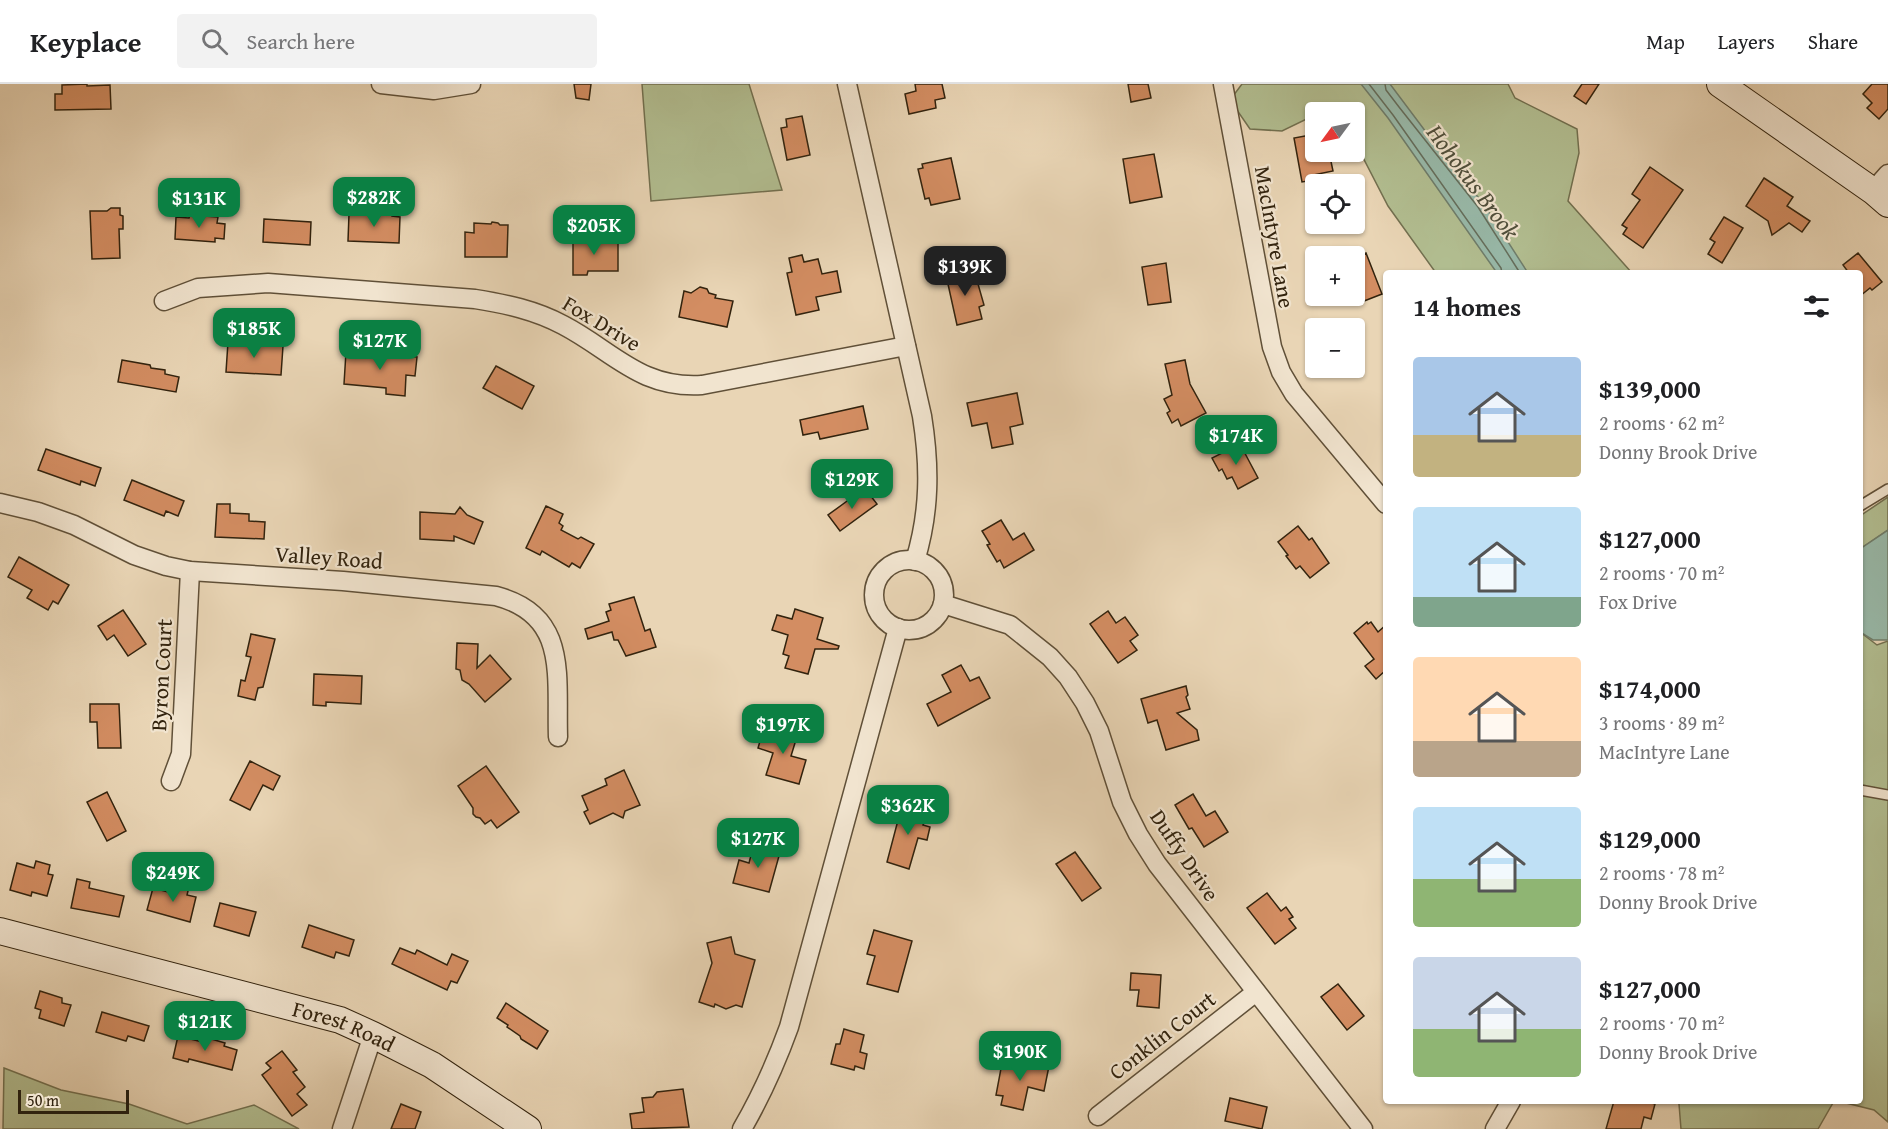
<!DOCTYPE html>
<html lang="en">
<head>
<meta charset="utf-8">
<style>
  body { margin:0; font-family:"Gentium Book Plus",serif; background:#f2f2f2; color:#202124; height:100vh; display:flex; flex-direction:column; font-size:22px; white-space:nowrap }
  * { box-sizing:border-box; margin:0 }
  p { font-size:20px; color:#757577 }
  .icon { flex:none; width:33px; height:33px; fill:none; stroke:currentColor; stroke-width:2; stroke-linecap:round; stroke-linejoin:round }
  .map { position:relative; flex:1; overflow:hidden }
  .drawer { position:absolute; left:1383px; top:186px; width:480px; height:834px; display:flex; flex-direction:column; background:#fff; border-radius:6px; box-shadow:0 2px 4px #0004 }
  .drawer>* { flex:none }
  .needle { width:39px; rotate:237deg }
  .fabs { position:absolute; left:1305px; top:18px; display:grid; gap:12px }
  .fabs a { display:grid; place-items:center; width:60px; height:60px; border-radius:6px; background:#fff; box-shadow:0 2px 4px #0004; font-size:30px }
  .scale { position:absolute; left:18px; bottom:15px; width:111px; box-sizing:border-box; padding-left:6px; border:3px solid #32230e; border-top:0; font-size:16px; line-height:21px; white-space:nowrap; color:#32230e; -webkit-text-stroke:4px #f1e4cf; paint-order:stroke }
  .price { position:absolute; translate:-50% -51px; padding:0 14px; border-radius:12px; background:#0b8043; color:#fff; font-size:20px; line-height:39px; filter:drop-shadow(0 2px 3px #0008) }
  .price::after { content:''; position:absolute; left:50%; top:36px; width:18px; height:14px; margin-left:-9px; background:inherit; clip-path:polygon(0 0,100% 0,50% 100%) }
  .price.selected { background:#222; color:#fff }
  ul { padding:0; list-style:none }
  li { display:flex; align-items:center; gap:18px; height:150px; padding:0 30px }
  li span { display:grid; place-items:center; flex:none; width:168px; height:120px; border-radius:6px; color:#555 }
  li>.icon { margin-inline-start:auto }
  span .icon { width:72px; height:72px; fill:#fffc; stroke-width:1 }
  li b { font-size:26px }
  h2 { display:flex; justify-content:space-between; align-items:center; height:72px; padding:0 30px; font-size:26px }
  header { display:flex; align-items:center; gap:36px; box-sizing:border-box; height:84px; padding:0 30px; background:#fff; border-bottom:2px solid #e0e0e0 }
  header strong { font-size:28px }
  nav { display:flex; gap:33px; margin-inline-start:auto; font-size:21px }
  .search { width:420px; height:54px; background:#f2f2f2; display:flex; align-items:center; gap:15px; box-sizing:border-box; padding:0 21px; border-radius:6px; color:#757577; font-size:22px }
  .map>svg:first-child { display:block }
  .green { fill:#b2be91; stroke:#727050; stroke-width:1.5 }
  .water { fill:#98b9a9; stroke:#6f7d6b; stroke-width:1.5 }
  .lines { fill:none; stroke-linecap:round; stroke-linejoin:round }
  .shore { stroke:#656e5c; stroke-width:1.5 }
  .building { fill:#d38d62; stroke:#32230e; stroke-width:1.5 }
  .lane-casing { stroke:#605038; stroke-width:12 }
  .street-casing { stroke:#605038; stroke-width:21 }
  .secondary-casing { stroke:#32230e; stroke-width:28 }
  .lane { stroke:#f1e4cf; stroke-width:9 }
  .street { stroke:#f1e4cf; stroke-width:18 }
  .secondary { stroke:#f1e4cf; stroke-width:26 }
  .labels { text-anchor:middle; stroke-width:4.5; stroke-linejoin:round; paint-order:stroke }
  .street-label { font-size:22px; fill:#32230e; stroke:#f1e4cf }
  .water-label { font-size:24px; font-style:italic; fill:#51503c; stroke:#f1e4cf }
</style>
</head>
<body>
<header>
<strong>Keyplace</strong>
<div class="search"><svg class="icon" aria-label="search" viewBox="0 0 24 24"><circle cx="10" cy="10" r="6"/><path d="M15 15l6 6"/></svg>Search here</div>
<nav><a>Map</a><a>Layers</a><a>Share</a></nav>
</header>
<div class="map">
<svg width="1888" height="1045" viewBox="0 0 1888 1045">
  <rect width="100%" height="100%" fill="#e9d5b5"/>
  <filter id="stains"><feTurbulence type="fractalNoise" baseFrequency=".00333" numOctaves="4"/><feColorMatrix values="0 0 0 0 .2 0 0 0 0 .09 0 0 0 0 .02 0 0 0 .5 -.17"/></filter>
  <radialGradient id="worn" r=".72"><stop offset=".6" stop-color="#630" stop-opacity="0"/><stop offset="1" stop-color="#630" stop-opacity=".3"/></radialGradient>
  <g class="green">
    <polygon points="642,0 749,0 782,106 651,117"/>
    <polygon points="1242,0 1508,0 1515,14 1577,45 1579,69 1568,117 1632,189 1436,189 1388,122 1355,58 1354,28 1316,28 1315,31 1282,47 1250,45 1230,16"/>
    <polygon points="1888,413 1888,446 1860,465 1860,432"/>
    <polygon points="1860,548 1877,561 1888,557 1888,1038 1874,1026 1838,1017 1860,1017"/>
    <polygon points="4,984 61,1006 129,1020 187,1040 254,1021 299,1045 3,1045"/>
    <polygon points="1676,1017 1834,1017 1818,1045 1681,1045 1679,1020"/>
  </g>
  <g class="water">
    <polygon points="1361,0 1390,0 1450,80 1483,119 1528,189 1497,189 1388,34"/>
    <polygon points="1888,446 1888,556 1873,556 1860,548 1860,465"/>
  </g>
  <g class="lines">
    <g class="shore">
      <polyline points="1369,0 1393,31 1501,184 1502,189"/>
      <polyline points="1385,0 1386,6 1399,23 1478,123 1520,189"/>
    </g>
  </g>
  <g class="building">
    <polygon points="87,0 87,2 110,1 111,25 55,26 55,10 62,10 62,1"/>
    <polygon points="574,0 591,0 589,16 576,14"/>
    <polygon points="915,0 942,0 945,14 935,16 936,24 909,30 905,10 916,7"/>
    <polygon points="1128,0 1148,0 1151,14 1131,18"/>
    <polygon points="1582,0 1599,0 1586,20 1574,12"/>
    <polygon points="1872,0 1888,0 1888,25 1879,35 1867,24 1872,19 1863,10"/>
    <polygon points="802,32 810,71 787,76 781,44 787,43 786,35"/>
    <polygon points="1316,50 1316,68 1329,68 1333,87 1313,91 1314,96 1302,98 1294,54"/>
    <polygon points="1154,70 1162,113 1130,119 1123,75"/>
    <polygon points="951,74 960,115 931,121 929,114 925,115 918,85 923,84 922,80"/>
    <polygon points="1650,83 1683,106 1643,164 1623,150 1627,144 1622,141 1640,116 1632,110"/>
    <polygon points="1764,94 1793,113 1787,122 1810,137 1802,148 1789,139 1772,151 1768,137 1746,122"/>
    <polygon points="111,124 120,124 120,131 123,132 123,145 119,145 120,174 92,175 90,127 107,127"/>
    <polygon points="363,128 392,130 392,132 400,133 399,159 348,157 349,130 361,131"/>
    <polygon points="190,131 218,133 217,139 225,140 224,155 215,154 215,158 175,155 176,133 189,134"/>
    <polygon points="1724,133 1743,144 1722,179 1708,170 1715,158 1710,155"/>
    <polygon points="264,135 311,138 310,161 263,158"/>
    <polygon points="492,138 498,139 500,141 508,141 507,173 465,173 465,148 474,149 474,139 491,140"/>
    <polygon points="573,153 586,153 586,156 618,156 618,187 588,187 587,191 573,191"/>
    <polygon points="1366,169 1382,210 1359,219 1354,208 1354,174"/>
    <polygon points="1858,169 1882,198 1872,206 1870,204 1860,212 1860,189 1849,189 1843,181"/>
    <polygon points="802,171 804,178 818,175 822,190 837,187 841,208 816,213 819,226 796,231 787,189 792,188 789,174"/>
    <polygon points="1166,179 1171,218 1148,221 1142,183"/>
    <polygon points="974,186 984,221 979,223 982,235 957,241 946,191"/>
    <polygon points="700,203 707,205 709,209 716,211 715,214 733,217 727,243 679,233 684,207 691,209"/>
    <polygon points="228,258 283,262 281,291 226,288"/>
    <polygon points="346,268 417,273 415,292 406,291 405,312 386,310 386,304 344,300"/>
    <polygon points="122,276 150,281 151,284 165,286 165,290 179,293 176,308 118,298"/>
    <polygon points="1185,276 1190,300 1206,329 1181,342 1178,335 1172,339 1167,329 1170,327 1164,315 1172,311 1165,280"/>
    <polygon points="496,282 534,302 522,325 483,304"/>
    <polygon points="1017,309 1023,340 1010,343 1013,360 992,364 987,339 972,342 967,319"/>
    <polygon points="863,322 868,345 820,355 818,348 803,351 800,336"/>
    <polygon points="1240,360 1258,394 1238,405 1232,393 1227,395 1222,385 1219,387 1212,374"/>
    <polygon points="46,365 101,384 95,402 81,397 80,401 38,386"/>
    <polygon points="132,396 184,417 178,432 166,427 164,432 124,416"/>
    <polygon points="867,407 877,420 840,447 828,431 854,412 856,415"/>
    <polygon points="217,420 230,420 230,429 249,430 249,437 265,438 264,455 215,453"/>
    <polygon points="546,422 563,430 559,439 563,442 561,446 578,455 581,453 594,460 580,484 572,479 569,483 542,467 540,471 526,464"/>
    <polygon points="460,423 467,431 483,438 474,460 454,452 454,457 420,455 420,428 455,430"/>
    <polygon points="1001,436 1013,456 1024,449 1034,466 1004,484 1000,476 997,478 987,461 990,460 982,447"/>
    <polygon points="1298,442 1309,456 1312,454 1329,479 1310,494 1300,482 1296,485 1286,472 1288,471 1278,458"/>
    <polygon points="19,473 69,501 58,520 53,517 48,526 27,514 32,506 8,493"/>
    <polygon points="634,513 645,547 650,545 656,563 626,572 618,556 614,556 612,548 588,555 585,545 609,537 606,528 611,526 609,520"/>
    <polygon points="795,525 823,534 817,555 839,562 838,565 815,565 808,590 785,584 789,572 783,570 788,551 772,546 777,531 792,535"/>
    <polygon points="123,526 146,560 128,572 114,551 107,556 98,542"/>
    <polygon points="1108,527 1116,539 1125,533 1138,551 1130,557 1137,566 1118,579 1090,540"/>
    <polygon points="1367,538 1368,540 1371,538 1378,548 1386,541 1386,589 1385,587 1376,595 1365,582 1374,575 1354,549"/>
    <polygon points="251,550 275,555 263,603 258,604 255,616 238,612 241,596 245,597 251,573 246,572"/>
    <polygon points="457,559 478,560 477,584 490,571 511,595 485,618 469,600 462,596 460,586 456,585"/>
    <polygon points="961,581 970,597 979,593 990,614 938,642 927,620 951,608 942,591"/>
    <polygon points="314,590 362,592 361,620 326,618 326,622 313,621"/>
    <polygon points="1186,602 1188,611 1186,613 1190,625 1177,629 1197,646 1199,656 1166,666 1157,636 1148,639 1141,615"/>
    <polygon points="90,620 119,620 121,664 98,664 97,638 90,638"/>
    <polygon points="778,643 798,649 791,672 806,676 799,700 766,691 773,669 758,664 763,647 776,651"/>
    <polygon points="250,677 280,692 273,706 263,701 250,726 230,716"/>
    <polygon points="486,682 519,728 497,744 491,736 485,740 480,734 476,733 473,730 473,724 458,702"/>
    <polygon points="624,686 640,721 625,727 623,734 613,729 590,740 584,728 588,726 582,712 607,701 605,695"/>
    <polygon points="107,708 126,747 107,757 87,718"/>
    <polygon points="1193,710 1206,732 1215,727 1228,748 1204,763 1192,744 1189,745 1175,721"/>
    <polygon points="902,721 927,728 923,741 930,743 927,756 918,754 909,785 887,778"/>
    <polygon points="754,760 778,766 777,770 779,772 769,808 733,799 739,776 749,779"/>
    <polygon points="1075,768 1101,804 1082,817 1056,780"/>
    <polygon points="36,777 50,781 48,790 53,791 47,812 32,808 31,812 10,806 17,779 34,784"/>
    <polygon points="77,795 90,798 89,804 124,812 119,833 71,824"/>
    <polygon points="178,800 189,803 187,811 196,813 190,838 147,826 153,804 176,810"/>
    <polygon points="1267,809 1281,827 1286,823 1293,833 1289,835 1296,844 1275,860 1247,824"/>
    <polygon points="220,819 256,828 249,852 214,842"/>
    <polygon points="309,841 354,856 349,872 336,868 334,874 302,863"/>
    <polygon points="874,846 912,857 898,908 867,900 875,872 867,870"/>
    <polygon points="731,853 735,870 755,876 742,923 736,921 726,925 715,920 714,923 699,918 712,879 707,859"/>
    <polygon points="400,864 415,870 417,866 447,881 452,870 468,877 457,899 451,897 447,906 392,880"/>
    <polygon points="1131,889 1161,891 1159,924 1137,922 1139,906 1130,906"/>
    <polygon points="1338,900 1364,932 1347,946 1321,913"/>
    <polygon points="40,907 62,914 62,919 71,921 64,942 39,934 41,926 35,924"/>
    <polygon points="506,919 548,947 537,965 521,955 520,952 507,943 508,941 497,934"/>
    <polygon points="102,928 149,942 144,957 128,952 126,957 96,948"/>
    <polygon points="844,945 864,951 860,968 867,970 864,985 855,982 854,986 831,980 836,960 840,960"/>
    <polygon points="178,952 207,959 208,954 225,959 224,962 237,966 232,986 189,975 188,978 173,974"/>
    <polygon points="282,967 297,986 293,988 305,1003 297,1010 307,1021 292,1032 262,991 271,984 266,979"/>
    <polygon points="1014,975 1049,982 1044,1007 1028,1003 1023,1026 1001,1021 1003,1012 996,1011 1002,979 1013,981"/>
    <polygon points="683,1005 689,1043 632,1045 630,1030 644,1028 642,1014 653,1013 657,1008"/>
    <polygon points="1230,1014 1267,1023 1262,1045 1225,1037"/>
    <polygon points="1614,1017 1645,1017 1655,1020 1651,1035 1644,1033 1641,1045 1606,1045"/>
    <polygon points="401,1020 421,1028 415,1045 391,1045"/>
  </g>
  <g class="lines">
    <g class="lane-casing">
      <g id="lane">
        <polyline points="1860,422 1888,405"/>
        <polyline points="1860,706 1888,711"/>
      </g>
    </g>
    <g class="street-casing">
      <g id="street">
        <polyline points="381,0 434,6 471,0"/>
        <path d="M847,0L922,332C930,382 930,428 915,477"/>
        <polyline points="1223,0 1272,263 1281,288 1294,310 1386,420"/>
        <polyline points="1873,107 1888,90"/>
        <path d="M164,217L198,204L268,199L475,215C506,220 535,226 563,241C613,267 640,305 702,301L906,262"/>
        <path d="M0,419L38,428L74,441L134,471L166,482L190,487L343,497L496,512C569,531 556,592 558,653"/>
        <circle cx="909" cy="511" r="35"/>
        <polyline points="943,520 1010,541 1050,573 1068,593 1085,619 1099,647 1122,718 1138,750 1157,780 1363,1045"/>
        <polyline points="171,697 181,670 190,487"/>
        <polyline points="1098,1032 1256,908"/>
        <polyline points="342,1045 373,951"/>
        <path d="M742,1045C761,1012 776,979 789,943L898,544"/>
        <polyline points="1495,1045 1511,1017"/>
      </g>
    </g>
    <g class="secondary-casing">
      <g id="secondary">
        <polyline points="1720,0 1873,107 1888,120"/>
        <path id="s1" d="M0,847L340,936L373,951L432,981L528,1045"/>
      </g>
    </g>
    <use href="#lane" class="lane"/>
    <use href="#street" class="street"/>
    <use href="#secondary" class="secondary"/>
  </g>
  <g class="labels">
    <g class="street-label">
      <text transform="translate(1275 153) rotate(80)" y="8">MacIntyre Lane</text>
      <text transform="translate(602 239) rotate(31)" y="8">Fox Drive</text>
      <text transform="translate(329 473) rotate(4)" y="8">Valley Road</text>
      <text transform="translate(161 591) rotate(-87)" y="8">Byron Court</text>
      <text transform="translate(1185 771) rotate(56)" y="8">Duffy Drive</text>
      <text dy="8" stroke="none"><textPath href="#s1" startOffset="357">Forest Road</textPath></text>
      <text transform="translate(1162 951) rotate(-38)" y="8">Conklin Court</text>
    </g>
    <g class="water-label">
      <text transform="translate(1473 98) rotate(53)" y="8">Hohokus Brook</text>
    </g>
  </g>
  <rect width="100%" height="100%" filter="url(#stains)"/>
  <rect width="100%" height="100%" fill="url(#worn)"/>
</svg>
<div class="fabs">
<a><svg class="needle" viewBox="-14 -14 28 28"><path d="M0-13l5 13h-10z" fill="#e53935"/><path d="M0 13l5-13h-10z" fill="#757577"/></svg></a>
<a><svg class="icon" aria-label="locate" viewBox="0 0 24 24"><circle cx="12" cy="12" r="6"/><path d="M12 2v4M12 18v4M2 12h4M18 12h4"/></svg></a>
<a>+</a>
<a>−</a>
</div>
<div class="scale">50 m</div>
<b class="price" style="left:374px;top:144px">$282K</b>
<b class="price" style="left:199px;top:145px">$131K</b>
<b class="price" style="left:594px;top:172px">$205K</b>
<b class="price selected" style="left:965px;top:213px">$139K</b>
<b class="price" style="left:254px;top:275px">$185K</b>
<b class="price" style="left:380px;top:287px">$127K</b>
<b class="price" style="left:1236px;top:382px">$174K</b>
<b class="price" style="left:852px;top:426px">$129K</b>
<b class="price" style="left:783px;top:671px">$197K</b>
<b class="price" style="left:908px;top:752px">$362K</b>
<b class="price" style="left:758px;top:785px">$127K</b>
<b class="price" style="left:173px;top:819px">$249K</b>
<b class="price" style="left:205px;top:968px">$121K</b>
<b class="price" style="left:1020px;top:998px">$190K</b>
<section class="drawer">
<h2>14 homes<svg class="icon" aria-label="filters" viewBox="0 0 24 24"><path d="M4 7h16M4 17h16"/><circle cx="9" cy="7" r="2"/><circle cx="15" cy="17" r="2"/></svg></h2>
<ul>
<li><span style="background:linear-gradient(#a9c7e8 65%,#c2b280 0)"><svg class="icon" aria-label="home" viewBox="0 0 24 24"><path d="M3 11l9-7 9 7M6 9v11h12V9"/></svg></span><div><b>$139,000</b><p>2 rooms · 62 m²</p><p>Donny Brook Drive</p></div></li>
<li><span style="background:linear-gradient(#bfe0f5 75%,#7fa58c 0)"><svg class="icon" aria-label="home" viewBox="0 0 24 24"><path d="M3 11l9-7 9 7M6 9v11h12V9"/></svg></span><div><b>$127,000</b><p>2 rooms · 70 m²</p><p>Fox Drive</p></div></li>
<li><span style="background:linear-gradient(#ffd9b3 70%,#b9a48a 0)"><svg class="icon" aria-label="home" viewBox="0 0 24 24"><path d="M3 11l9-7 9 7M6 9v11h12V9"/></svg></span><div><b>$174,000</b><p>3 rooms · 89 m²</p><p>MacIntyre Lane</p></div></li>
<li><span style="background:linear-gradient(#bfe0f5 60%,#8fb573 0)"><svg class="icon" aria-label="home" viewBox="0 0 24 24"><path d="M3 11l9-7 9 7M6 9v11h12V9"/></svg></span><div><b>$129,000</b><p>2 rooms · 78 m²</p><p>Donny Brook Drive</p></div></li>
<li><span style="background:linear-gradient(#c9d6e8 60%,#8fb573 0)"><svg class="icon" aria-label="home" viewBox="0 0 24 24"><path d="M3 11l9-7 9 7M6 9v11h12V9"/></svg></span><div><b>$127,000</b><p>2 rooms · 70 m²</p><p>Donny Brook Drive</p></div></li>
</ul>
</section>
</div>
</body>
</html>
